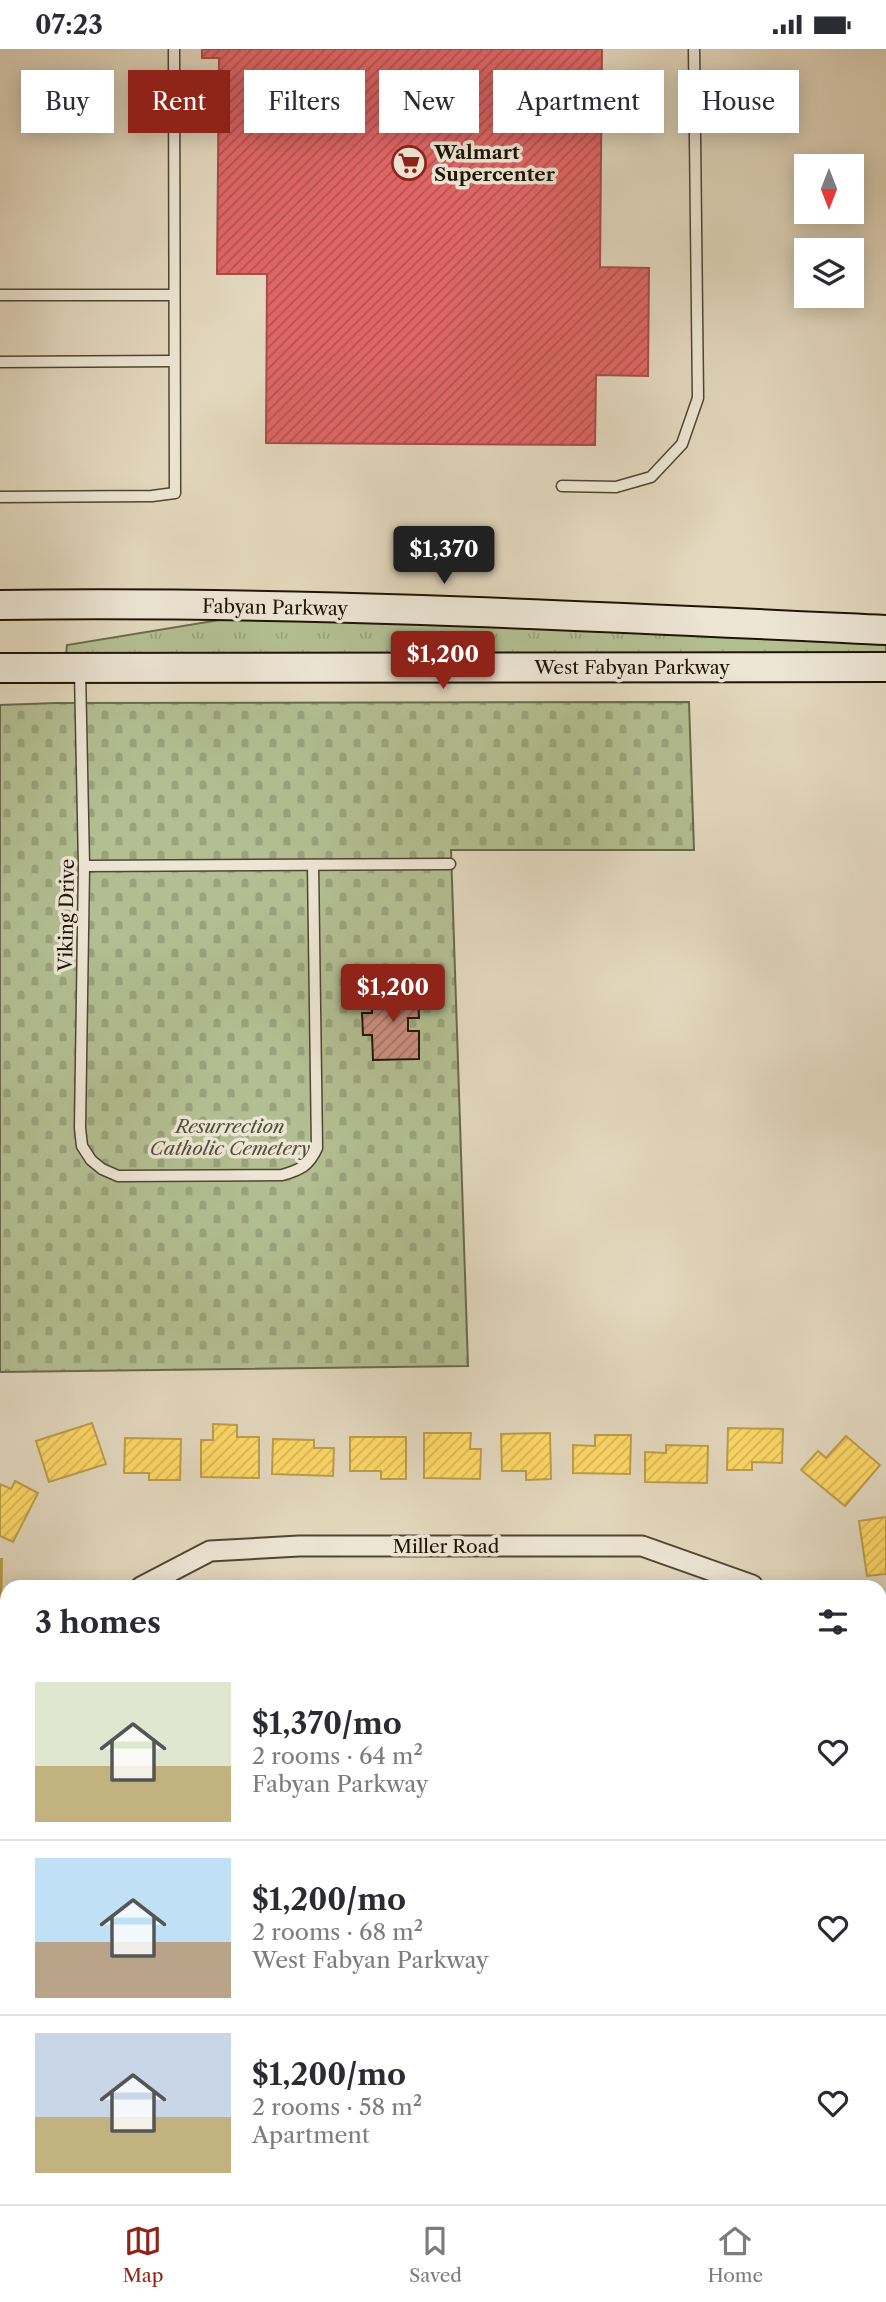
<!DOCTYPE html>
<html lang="en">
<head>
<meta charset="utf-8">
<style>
  body { margin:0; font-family:"Libre Caslon Text",serif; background:#f7f7f7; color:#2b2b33; height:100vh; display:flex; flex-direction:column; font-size:26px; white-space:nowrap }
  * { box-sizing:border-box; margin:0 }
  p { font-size:23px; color:#7c7c81 }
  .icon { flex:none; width:38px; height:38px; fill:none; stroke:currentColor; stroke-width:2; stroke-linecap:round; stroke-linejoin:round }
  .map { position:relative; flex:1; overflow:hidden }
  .panel { position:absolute; left:0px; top:1531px; width:887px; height:625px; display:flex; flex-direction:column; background:#fff; border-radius:21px 21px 0 0; box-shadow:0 4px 18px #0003 }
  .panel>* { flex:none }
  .top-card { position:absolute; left:21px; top:21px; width:845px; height:63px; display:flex; gap:14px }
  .needle { width:46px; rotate:180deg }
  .tools { position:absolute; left:794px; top:105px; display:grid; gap:14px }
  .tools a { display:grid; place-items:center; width:70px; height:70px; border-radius:0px; background:#fff; box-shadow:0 4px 18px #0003; font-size:35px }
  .price { position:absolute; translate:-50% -60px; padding:0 16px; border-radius:7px; background:#8f2418; color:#fff; font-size:23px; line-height:46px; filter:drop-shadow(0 2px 4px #0008) }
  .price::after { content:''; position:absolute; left:50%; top:42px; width:21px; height:16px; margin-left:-10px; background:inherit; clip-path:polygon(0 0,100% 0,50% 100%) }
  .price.active { background:#222; color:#fff }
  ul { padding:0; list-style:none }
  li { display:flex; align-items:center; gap:21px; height:175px; padding:0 35px }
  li+li { border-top:2px solid #e1e1e2 }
  li span { display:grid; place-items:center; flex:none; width:196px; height:140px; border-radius:0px; color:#555 }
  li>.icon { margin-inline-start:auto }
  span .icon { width:84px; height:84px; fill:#fffc; stroke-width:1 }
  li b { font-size:30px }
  h2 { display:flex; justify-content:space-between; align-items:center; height:84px; padding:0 35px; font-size:30px }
  .tag { padding:0 24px; border-radius:0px; background:#fff; box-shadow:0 4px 18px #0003; font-size:24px; line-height:63px }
  .tag.active { background:#8f2418; color:#fff }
  .status { display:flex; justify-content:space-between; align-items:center; height:49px; padding:0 35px; background:#fff; direction:ltr }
  .status svg { height:19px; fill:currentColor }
  .tabs { display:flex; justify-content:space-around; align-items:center; height:98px; border-top:2px solid #e1e1e2; background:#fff; font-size:19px; color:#7c7c81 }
  .tabs a { display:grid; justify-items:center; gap:4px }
  .tabs .active { color:#8f2418 }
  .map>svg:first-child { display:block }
  .grass { fill:url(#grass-tufts); stroke:#696a4c; stroke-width:2 }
  .cemetery { fill:url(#cemetery-stones); stroke:#696a4c; stroke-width:2 }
  .homes { fill:url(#homes-hatch); stroke:#bc9e49; stroke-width:2 }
  .shops { fill:url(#shops-hatch); stroke:#a64d49; stroke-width:2 }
  .building { fill:url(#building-hatch); stroke:#1f1405; stroke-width:2 }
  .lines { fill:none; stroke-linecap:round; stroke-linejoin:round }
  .lane-casing { stroke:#504533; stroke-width:13 }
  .street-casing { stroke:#504533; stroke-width:23 }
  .secondary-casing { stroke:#1f1405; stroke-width:32 }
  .lane { stroke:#ede6d5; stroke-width:10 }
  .street { stroke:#ede6d5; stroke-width:19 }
  .secondary { stroke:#ede6d5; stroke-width:28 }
  .labels { text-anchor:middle; stroke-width:7; stroke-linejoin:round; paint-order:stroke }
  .poi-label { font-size:19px; font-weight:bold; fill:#1f1405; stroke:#ede6d5; text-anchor:start }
  .street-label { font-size:19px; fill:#1f1405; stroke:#ede6d5 }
  .park-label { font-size:19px; font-style:italic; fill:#535036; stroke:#ede6d5 }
</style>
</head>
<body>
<div class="status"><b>07:23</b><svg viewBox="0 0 49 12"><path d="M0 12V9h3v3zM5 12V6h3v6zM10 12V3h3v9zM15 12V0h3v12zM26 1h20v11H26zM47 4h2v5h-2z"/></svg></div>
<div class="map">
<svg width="886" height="2155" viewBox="0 0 886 2155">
  <defs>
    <pattern id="grass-tufts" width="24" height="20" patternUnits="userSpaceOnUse" patternTransform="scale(1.75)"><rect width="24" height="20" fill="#b3bf92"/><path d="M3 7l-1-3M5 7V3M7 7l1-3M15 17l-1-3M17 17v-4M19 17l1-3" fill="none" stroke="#9aa37c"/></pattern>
    <pattern id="cemetery-stones" width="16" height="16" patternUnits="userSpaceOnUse" patternTransform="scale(1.75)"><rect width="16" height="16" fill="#b3bf92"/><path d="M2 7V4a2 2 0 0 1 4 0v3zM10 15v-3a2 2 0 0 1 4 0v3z" fill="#9aa37c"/></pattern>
    <pattern id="homes-hatch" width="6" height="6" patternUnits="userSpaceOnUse" patternTransform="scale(1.75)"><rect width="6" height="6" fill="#ffd966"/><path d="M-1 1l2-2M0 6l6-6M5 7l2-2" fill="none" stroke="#dab957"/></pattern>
    <pattern id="shops-hatch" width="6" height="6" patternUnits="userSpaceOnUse" patternTransform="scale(1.75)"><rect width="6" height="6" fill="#e06666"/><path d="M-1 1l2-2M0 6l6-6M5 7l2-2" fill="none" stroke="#b55352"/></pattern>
    <pattern id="building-hatch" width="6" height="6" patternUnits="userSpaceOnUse" patternTransform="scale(1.75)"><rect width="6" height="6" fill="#cd9081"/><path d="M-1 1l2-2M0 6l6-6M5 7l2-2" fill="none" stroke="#a67468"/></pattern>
  </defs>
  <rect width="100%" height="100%" fill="#e3d8be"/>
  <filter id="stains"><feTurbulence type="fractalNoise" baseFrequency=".00286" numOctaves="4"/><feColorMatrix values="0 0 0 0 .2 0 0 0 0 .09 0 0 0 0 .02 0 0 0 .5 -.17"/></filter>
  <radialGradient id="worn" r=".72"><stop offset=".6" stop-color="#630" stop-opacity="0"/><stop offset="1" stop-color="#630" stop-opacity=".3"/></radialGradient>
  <polygon class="grass" points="268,563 886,594 886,607 66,606 67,596"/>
  <polygon class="cemetery" points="689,653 694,801 451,801 468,1317 0,1323 0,656 56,654"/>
  <g class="homes">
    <polygon points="92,1374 106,1415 49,1433 36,1392"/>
    <polygon points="213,1375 237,1376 237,1388 259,1388 259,1429 201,1428 201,1391 213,1391"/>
    <polygon points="728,1379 783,1380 782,1414 752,1413 752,1421 727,1421"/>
    <polygon points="424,1384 471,1384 470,1400 481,1400 480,1430 424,1429"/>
    <polygon points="550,1384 551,1430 526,1431 526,1422 502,1422 501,1385"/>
    <polygon points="595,1386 631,1386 630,1425 573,1424 573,1396 595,1397"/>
    <polygon points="846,1387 880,1416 845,1457 801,1421 818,1402 826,1409"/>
    <polygon points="350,1388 406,1388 406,1430 381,1430 381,1422 350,1422"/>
    <polygon points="125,1389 181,1390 180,1431 149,1431 149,1424 124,1424"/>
    <polygon points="273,1390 314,1391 314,1399 334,1399 333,1427 272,1425"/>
    <polygon points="666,1396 708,1397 707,1434 645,1433 645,1403 666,1404"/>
    <polygon points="15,1432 38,1444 13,1493 0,1487 0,1435 11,1440"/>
    <polygon points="886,1468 886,1525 867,1527 859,1472"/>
    <polygon points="0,1510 2,1510 1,1569 0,1569"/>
    <polygon points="880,1545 885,1545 886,1602 880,1602"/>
    <rect x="0" y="1601" width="7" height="47"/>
    <rect x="880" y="1625" width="6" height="47"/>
    <polygon points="4,1669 7,1669 7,1726 0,1727 0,1680 5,1679"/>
    <rect x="880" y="1691" width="6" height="62"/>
    <rect x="880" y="1773" width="6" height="55"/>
    <rect x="880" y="1849" width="6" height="59"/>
    <polygon points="880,1939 886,1943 886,1973 880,1981"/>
    <polygon points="880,2124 886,2126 886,2155 870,2155 872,2149 880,2149"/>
    <rect x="185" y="2149" width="81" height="6"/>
    <polygon points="569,2149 579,2149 580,2155 528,2155"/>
    <polygon points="601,2149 669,2149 670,2155 602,2155"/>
    <polygon points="687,2149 753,2149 754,2154 687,2155"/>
    <polygon points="777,2149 834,2149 834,2155 777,2154"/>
  </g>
  <polygon class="shops" points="202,0 602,0 600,218 649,219 648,327 596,326 595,396 266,394 267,225 217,225 219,9 202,9"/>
  <polygon class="building" points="372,940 418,940 419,969 408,969 408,982 419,982 419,1010 373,1011 372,986 363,986 362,964 372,964"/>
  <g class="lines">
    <g class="lane-casing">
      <g id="lane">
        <polyline points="0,246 174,246"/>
        <polyline points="0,313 174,312"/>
        <polyline points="562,437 616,438 651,428 682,395 698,349 694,0"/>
        <polyline points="0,448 152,447 175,444 174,0"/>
        <path d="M80,623L84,817L80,1079L82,1097L91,1111L102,1120L118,1127L282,1126C300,1121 309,1117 317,1099L313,816"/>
        <polyline points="84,817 450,815"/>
      </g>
    </g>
    <g class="street-casing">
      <g id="street">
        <polyline points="141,1538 210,1502 299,1497 642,1497 752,1536 752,1538"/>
        <polyline points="344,2149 344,2155"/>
      </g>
    </g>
    <g class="secondary-casing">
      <g id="secondary">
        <path d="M0,556C295,552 591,567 886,581"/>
        <polyline points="0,619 886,618"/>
      </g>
    </g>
    <use href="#lane" class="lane"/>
    <use href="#street" class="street"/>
    <use href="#secondary" class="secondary"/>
  </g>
  <defs>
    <g id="supermarket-ring" transform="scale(1.75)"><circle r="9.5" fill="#ede6d5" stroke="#8f2418" stroke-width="1.5"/><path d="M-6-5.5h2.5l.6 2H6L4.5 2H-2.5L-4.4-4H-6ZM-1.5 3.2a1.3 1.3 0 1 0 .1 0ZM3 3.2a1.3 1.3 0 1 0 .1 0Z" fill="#8f2418"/></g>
  </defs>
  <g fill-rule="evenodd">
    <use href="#supermarket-ring" x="409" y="114"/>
  </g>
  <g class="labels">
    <g class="poi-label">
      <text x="434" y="110">Walmart<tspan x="434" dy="22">Supercenter</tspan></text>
    </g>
    <g class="street-label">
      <text transform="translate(275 558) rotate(1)" y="7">Fabyan Parkway</text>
      <text x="632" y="625">West Fabyan Parkway</text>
      <text transform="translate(66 866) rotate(-89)" y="7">Viking Drive</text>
      <text x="446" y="1504">Miller Road</text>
    </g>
    <g class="park-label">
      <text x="230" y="1084">Resurrection<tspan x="230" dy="22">Catholic Cemetery</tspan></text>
    </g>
  </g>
  <rect width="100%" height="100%" filter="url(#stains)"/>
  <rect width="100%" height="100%" fill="url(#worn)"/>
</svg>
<div class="tools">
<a><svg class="needle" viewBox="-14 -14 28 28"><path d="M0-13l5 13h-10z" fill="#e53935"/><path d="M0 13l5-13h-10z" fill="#7c7c81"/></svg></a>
<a><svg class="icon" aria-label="layers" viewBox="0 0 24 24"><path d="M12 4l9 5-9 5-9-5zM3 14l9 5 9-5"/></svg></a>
</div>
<b class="price active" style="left:444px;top:537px">$1,370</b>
<b class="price" style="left:443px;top:642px">$1,200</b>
<b class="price" style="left:393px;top:975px">$1,200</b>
<div class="top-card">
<a class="tag">Buy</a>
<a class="tag active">Rent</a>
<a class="tag">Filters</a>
<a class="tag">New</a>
<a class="tag">Apartment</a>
<a class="tag">House</a>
</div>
<section class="panel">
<h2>3 homes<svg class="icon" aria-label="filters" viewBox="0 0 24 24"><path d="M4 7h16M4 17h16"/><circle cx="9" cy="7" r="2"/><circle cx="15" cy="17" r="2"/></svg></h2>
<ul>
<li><span style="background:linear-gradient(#dfe7d0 60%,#c2b280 0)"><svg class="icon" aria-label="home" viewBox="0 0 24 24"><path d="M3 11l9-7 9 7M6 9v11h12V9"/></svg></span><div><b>$1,370/mo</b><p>2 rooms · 64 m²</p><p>Fabyan Parkway</p></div><svg class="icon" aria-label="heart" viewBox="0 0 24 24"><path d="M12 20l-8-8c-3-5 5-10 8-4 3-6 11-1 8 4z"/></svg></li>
<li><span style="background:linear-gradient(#bfe0f5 60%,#b9a48a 0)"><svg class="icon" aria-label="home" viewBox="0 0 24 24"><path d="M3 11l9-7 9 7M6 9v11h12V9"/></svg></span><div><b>$1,200/mo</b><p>2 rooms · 68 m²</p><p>West Fabyan Parkway</p></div><svg class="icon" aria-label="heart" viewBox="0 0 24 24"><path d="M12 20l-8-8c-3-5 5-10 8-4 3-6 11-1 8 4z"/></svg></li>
<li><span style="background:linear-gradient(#c9d6e8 60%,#c2b280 0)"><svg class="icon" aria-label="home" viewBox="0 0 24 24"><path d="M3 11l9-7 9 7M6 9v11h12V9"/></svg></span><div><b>$1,200/mo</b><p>2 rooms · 58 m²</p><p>Apartment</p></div><svg class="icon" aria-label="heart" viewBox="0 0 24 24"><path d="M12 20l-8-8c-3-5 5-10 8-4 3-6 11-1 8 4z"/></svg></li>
</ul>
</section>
</div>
<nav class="tabs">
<a class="active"><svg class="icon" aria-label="map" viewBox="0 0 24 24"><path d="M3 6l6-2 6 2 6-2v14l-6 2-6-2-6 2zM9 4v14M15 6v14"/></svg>Map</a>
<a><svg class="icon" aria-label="saved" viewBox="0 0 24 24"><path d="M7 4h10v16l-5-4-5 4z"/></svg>Saved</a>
<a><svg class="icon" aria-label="home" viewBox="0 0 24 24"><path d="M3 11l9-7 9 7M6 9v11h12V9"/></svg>Home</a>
</nav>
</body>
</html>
